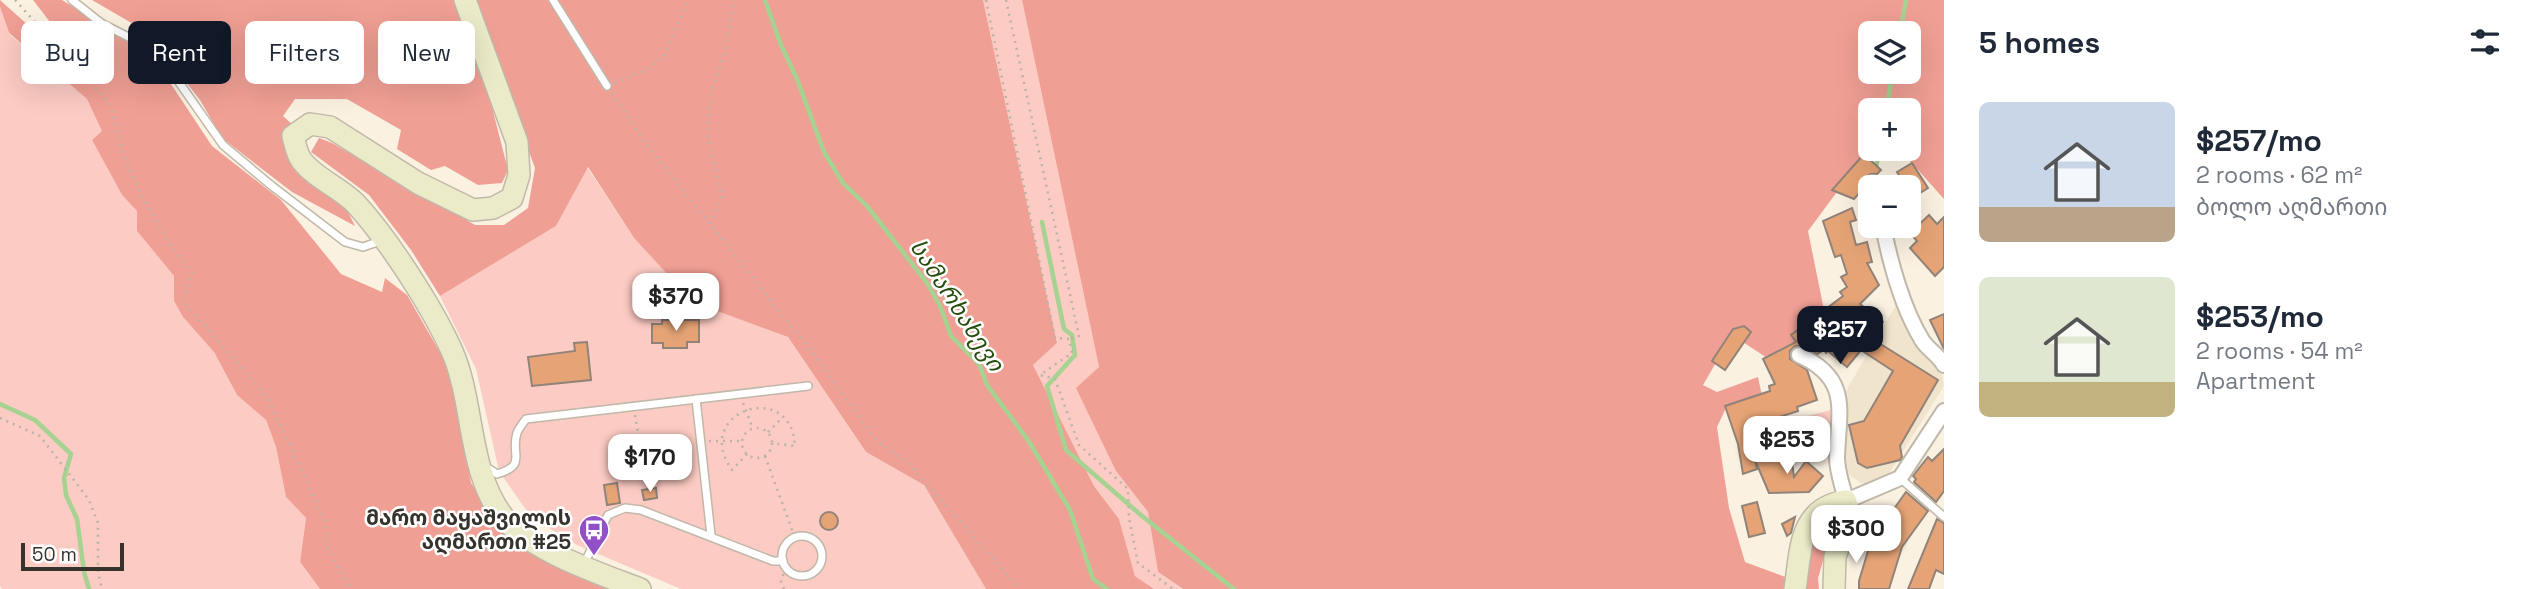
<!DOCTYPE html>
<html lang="en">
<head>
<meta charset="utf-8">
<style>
  body { margin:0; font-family:"Space Grotesk","Noto Sans Georgian",sans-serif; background:#f6f6f7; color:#1f2937; height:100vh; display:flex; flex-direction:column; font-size:26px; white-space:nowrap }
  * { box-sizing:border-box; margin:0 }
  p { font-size:23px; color:#747a83 }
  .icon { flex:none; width:38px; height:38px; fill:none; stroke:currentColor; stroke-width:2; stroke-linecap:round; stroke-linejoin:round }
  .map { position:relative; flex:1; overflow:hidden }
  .drawer { display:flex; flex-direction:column; background:#fff; width:595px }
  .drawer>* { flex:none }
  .top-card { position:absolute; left:21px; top:21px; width:665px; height:63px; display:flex; gap:14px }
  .fabs { position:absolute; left:1858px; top:21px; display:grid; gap:14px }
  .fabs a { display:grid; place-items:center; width:63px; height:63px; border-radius:10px; background:#fff; box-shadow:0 7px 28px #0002; font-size:35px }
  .scale { position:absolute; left:21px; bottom:18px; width:103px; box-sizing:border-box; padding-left:7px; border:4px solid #36322c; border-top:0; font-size:19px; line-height:24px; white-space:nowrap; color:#36322c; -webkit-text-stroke:5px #fff; paint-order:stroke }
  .price { position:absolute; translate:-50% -60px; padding:0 16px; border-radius:14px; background:#fff; color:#222; font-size:23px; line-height:46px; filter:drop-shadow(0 2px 4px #0008) }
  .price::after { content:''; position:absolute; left:50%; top:42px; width:21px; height:16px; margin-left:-10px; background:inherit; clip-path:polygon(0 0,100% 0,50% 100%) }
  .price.active { background:#111827; color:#fff }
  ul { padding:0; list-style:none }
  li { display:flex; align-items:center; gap:21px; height:175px; padding:0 35px }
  li span { display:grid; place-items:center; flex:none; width:196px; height:140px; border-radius:10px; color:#555 }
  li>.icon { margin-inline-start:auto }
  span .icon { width:84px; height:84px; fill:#fffc; stroke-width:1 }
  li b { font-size:30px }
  h2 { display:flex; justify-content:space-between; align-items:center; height:84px; padding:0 35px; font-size:30px }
  .tag { padding:0 24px; border-radius:10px; background:#fff; box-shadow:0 7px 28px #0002; font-size:24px; line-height:63px }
  .tag.active { background:#111827; color:#fff }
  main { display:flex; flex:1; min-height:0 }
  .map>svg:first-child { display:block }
  .built { fill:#f1e4cd }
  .green { fill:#fccbc3 }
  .forest { fill:#f09f94; fill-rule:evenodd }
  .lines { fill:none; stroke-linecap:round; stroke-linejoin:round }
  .stream { stroke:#a6d292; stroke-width:4.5 }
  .building { fill:#e6a476; stroke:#92837a; stroke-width:2 }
  .service-casing { stroke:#c0b8a9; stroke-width:10 }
  .minor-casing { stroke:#c0b8a9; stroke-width:18 }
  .secondary-casing { stroke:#c0b8a9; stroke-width:24 }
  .path { stroke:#bbb3a6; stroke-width:2.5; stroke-dasharray:2 5; stroke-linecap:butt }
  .service { stroke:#fff; stroke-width:7 }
  .minor { stroke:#fff; stroke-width:14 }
  .secondary { stroke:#ebebc9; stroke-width:21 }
  .labels { text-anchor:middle; stroke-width:5; stroke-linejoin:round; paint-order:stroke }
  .poi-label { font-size:21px; font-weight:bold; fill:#36322c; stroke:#fff; text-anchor:end }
  .water-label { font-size:23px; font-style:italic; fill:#254d0b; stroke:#fff }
</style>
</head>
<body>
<main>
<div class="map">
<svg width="1944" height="589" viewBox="0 0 1944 589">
  <rect width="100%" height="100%" fill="#faf1e1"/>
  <polygon class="built" points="1899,300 1908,332 1941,370 1944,386 1888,475 1862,484 1851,476 1845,467 1841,450 1843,396"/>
  <g class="green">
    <polygon points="983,0 1022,0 1099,367 1116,471 1148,512 1158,572 1182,589 1154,589 1135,576 1119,519 1094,486 1033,365 1057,343"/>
    <polygon points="0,7 9,34 87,99 103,131 92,140 122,195 137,211 137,231 174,276 174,301 183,317 214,352 237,395 266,420 276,447 286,497 306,518 300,562 320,589 2,589 0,586"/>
    <polygon points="587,167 634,238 693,301 788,337 866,452 924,485 986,589 681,589 577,545 531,517 499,471 476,369 440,296 556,226"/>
    <path d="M1834,409L1831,453C1812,443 1801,441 1797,419Z"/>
  </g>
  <g class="forest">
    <polygon points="0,0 29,26 50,22 33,0 62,0 137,47 167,78 212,146 281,200 341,274 382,292 385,278 407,295 442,356 456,392 471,483 485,504 627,589 320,589 300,562 306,518 286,497 276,447 266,420 237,395 214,352 183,317 174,301 174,276 137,231 137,211 122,195 92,140 102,131 87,99 9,33 0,7"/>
    <polygon points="92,0 457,0 483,72 508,170 502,183 478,185 445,166 431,170 397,149 401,130 347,99 295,99 283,116 294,126 286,150 302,178 346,208 355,226 292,192 222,138 200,100 147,32"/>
    <polygon points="473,0 983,0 1057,343 1033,365 1094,486 1119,519 1135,576 1154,589 986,589 924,485 866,452 788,337 693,302 634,238 588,167 556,226 440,296 411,250 369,195 311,152 319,138 332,143 475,225 504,225 528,208 535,168"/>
    <path d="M1022,0H1944V199L1911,162L1886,149H1909V110H1871V146L1808,231L1824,310L1778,365L1732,335L1703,385L1717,392L1758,377L1762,396L1725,410L1717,427L1729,508L1745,562L1796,581L1807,544L1822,516L1833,518V526L1818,578L1819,589H1183L1158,572L1148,512L1116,471L1076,388L1099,367ZM1871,33H1909V72H1871Z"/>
  </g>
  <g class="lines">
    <g class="stream">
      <polyline points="765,0 781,45 797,79 824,152 843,183 867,206 927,283 940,306 951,336 979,364 987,385 1028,440 1070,510 1093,579 1107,589"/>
      <polyline points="1900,33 1906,0"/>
      <polyline points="1886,110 1893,72"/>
      <polyline points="1876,168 1879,149"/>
      <polyline points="1042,222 1064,329 1072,335 1075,355 1047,386 1066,450 1142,516 1234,589"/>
      <polyline points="0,404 35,420 71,454 64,478 66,495 77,519 84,572 89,589"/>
    </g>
  </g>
  <g class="building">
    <polygon points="1864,154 1881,170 1877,174 1871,174 1866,177 1864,188 1854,199 1832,190"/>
    <polygon points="1912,163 1928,188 1914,197 1897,172"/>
    <polygon points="1852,208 1856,220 1850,222 1856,245 1867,242 1872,262 1867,263 1879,285 1860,304 1883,322 1871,338 1938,380 1900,446 1902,457 1900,460 1867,468 1858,463 1849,425 1864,421 1893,371 1861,350 1847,367 1828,351 1826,353 1824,350 1817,354 1803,346 1795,346 1790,351 1790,359 1807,370 1817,400 1797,407 1798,411 1767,421 1759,435 1750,438 1757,469 1743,474 1738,444 1725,406 1770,391 1769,386 1775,384 1763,359 1796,342 1791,335 1843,296 1840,292 1847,287 1841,277 1847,274 1841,255 1835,257 1823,221"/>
    <polygon points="1929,215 1937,224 1944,217 1944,267 1935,276 1910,248 1917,241 1910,233"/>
    <polygon points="1944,314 1944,349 1930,320"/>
    <polygon points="662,320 699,320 699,342 687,342 687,348 663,348 663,343 652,343 652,324 662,324"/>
    <polygon points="1744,326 1751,332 1725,370 1712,361 1733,329"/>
    <polygon points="587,342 591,380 532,386 528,357 575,351 574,343"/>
    <polygon points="1944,449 1944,491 1936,502 1914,482 1916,479 1913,476 1928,457 1932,461"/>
    <polygon points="1781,457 1783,464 1792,462 1794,477 1806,461 1823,476 1809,492 1769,493 1755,460"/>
    <polygon points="617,483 620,503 607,505 604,485"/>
    <polygon points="656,488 657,498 644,500 642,490"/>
    <polygon points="1906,492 1928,511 1902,547 1889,589 1859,589 1859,581 1871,541"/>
    <polygon points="1757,502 1765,533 1749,537 1742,506"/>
    <circle cx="829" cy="521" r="9"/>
    <polygon points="1795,517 1791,533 1787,536 1782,524"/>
    <polygon points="1937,519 1944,523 1944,574 1936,570 1929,589 1908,589"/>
  </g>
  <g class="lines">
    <g class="service-casing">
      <g id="service">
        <polyline points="72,0 101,23 142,44 155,53 169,68 223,145 272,186 345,242 363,247 383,240"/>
        <polyline points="553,0 607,86"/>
        <polyline points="696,399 711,535"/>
        <path d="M486,467L497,474C528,465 510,454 517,433C518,429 523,423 526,419L808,386"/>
        <polyline points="1900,478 1944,517"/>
        <circle cx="802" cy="556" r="20"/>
        <polyline points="584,564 608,515 625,508 641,510 773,561 783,561"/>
      </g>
    </g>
    <g class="minor-casing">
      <g id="minor">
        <polyline points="1873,183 1874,187"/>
        <path d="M1883,226C1890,262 1903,309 1922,340C1928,350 1939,355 1944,365"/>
        <path d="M1799,355C1852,379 1838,412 1837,458C1837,472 1843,487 1846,501L1900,478L1944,411"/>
      </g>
    </g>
    <g class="secondary-casing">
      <g id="secondary">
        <path d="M465,0L517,142L519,175L512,198L493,208L473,210L418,183L330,127L310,124L293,136C295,144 297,155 302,161C316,179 341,188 356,204C389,240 432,307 452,351C475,404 467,471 504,518C530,550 601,574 640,589"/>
        <path d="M1795,589C1801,552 1798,508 1846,501L1849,517L1835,557L1834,589"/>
      </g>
    </g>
    <g class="path">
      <polyline points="15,0 110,104 124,157 143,199 170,244 192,273 183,301 267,397 325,520 328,548 350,589"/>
      <polyline points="986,0 1055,338 1069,339 1072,353 1040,375 1055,379 1079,445 1128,489 1129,518 1138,563 1173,589"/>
      <polyline points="1006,0 1079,336 1069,339"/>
      <polyline points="615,83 646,70 664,55 688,0"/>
      <polyline points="612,93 643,140 822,365 878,442 908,463 1020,589"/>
      <polyline points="710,224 722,196 707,135 711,94 725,51 734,0"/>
      <polyline points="743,403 753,429"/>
      <polyline points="635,415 640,446"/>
      <polyline points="0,418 40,436 89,500 98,523 98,572 102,589"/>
      <circle cx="757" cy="443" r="15"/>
      <polyline points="768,432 783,417"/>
      <polyline points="709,441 741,441"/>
      <circle cx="644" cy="452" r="7"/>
      <polyline points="650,449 692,443"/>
      <path d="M747,454L732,470C690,411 792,378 795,446L772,443"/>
      <polyline points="765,456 795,538"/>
      <polyline points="784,589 781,582 784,572"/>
    </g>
    <use href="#service" class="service"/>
    <use href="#minor" class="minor"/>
    <use href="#secondary" class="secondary"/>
  </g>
  <defs>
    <g id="bus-pin" transform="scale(1.575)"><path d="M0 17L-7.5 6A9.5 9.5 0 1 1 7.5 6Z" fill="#9150c6" stroke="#fff"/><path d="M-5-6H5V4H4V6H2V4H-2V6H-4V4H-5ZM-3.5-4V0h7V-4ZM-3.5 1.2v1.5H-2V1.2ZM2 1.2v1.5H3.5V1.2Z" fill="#fff"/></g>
  </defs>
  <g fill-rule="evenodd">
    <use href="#bus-pin" x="594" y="530"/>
  </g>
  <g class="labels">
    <g class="poi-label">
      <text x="571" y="525">მარო მაყაშვილის<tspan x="571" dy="24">აღმართი #25</tspan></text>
    </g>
    <g class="water-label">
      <text transform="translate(957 305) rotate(57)" y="8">სამარხახევი</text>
    </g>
  </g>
</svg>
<div class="fabs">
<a><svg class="icon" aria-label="layers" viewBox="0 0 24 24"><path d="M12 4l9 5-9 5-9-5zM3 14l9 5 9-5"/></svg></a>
<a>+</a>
<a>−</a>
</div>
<div class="scale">50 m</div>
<b class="price" style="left:676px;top:333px">$370</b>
<b class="price active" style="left:1840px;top:366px">$257</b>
<b class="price" style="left:1787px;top:476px">$253</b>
<b class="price" style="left:650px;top:494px">$170</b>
<b class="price" style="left:1856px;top:565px">$300</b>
<div class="top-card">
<a class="tag">Buy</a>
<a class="tag active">Rent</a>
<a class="tag">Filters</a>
<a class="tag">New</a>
</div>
</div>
<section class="drawer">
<h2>5 homes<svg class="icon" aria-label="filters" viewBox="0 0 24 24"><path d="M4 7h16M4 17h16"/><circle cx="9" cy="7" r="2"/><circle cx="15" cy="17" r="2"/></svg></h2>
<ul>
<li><span style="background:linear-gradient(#c9d6e8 75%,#b9a48a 0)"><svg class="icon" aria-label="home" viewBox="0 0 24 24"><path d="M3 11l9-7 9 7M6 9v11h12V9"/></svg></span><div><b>$257/mo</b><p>2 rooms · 62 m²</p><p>ბოლო აღმართი</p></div></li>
<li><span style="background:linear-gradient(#dfe7d0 75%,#c2b280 0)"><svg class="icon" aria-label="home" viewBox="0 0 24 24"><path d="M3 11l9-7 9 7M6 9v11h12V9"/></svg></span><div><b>$253/mo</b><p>2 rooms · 54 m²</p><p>Apartment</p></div></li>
</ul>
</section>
</main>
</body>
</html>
